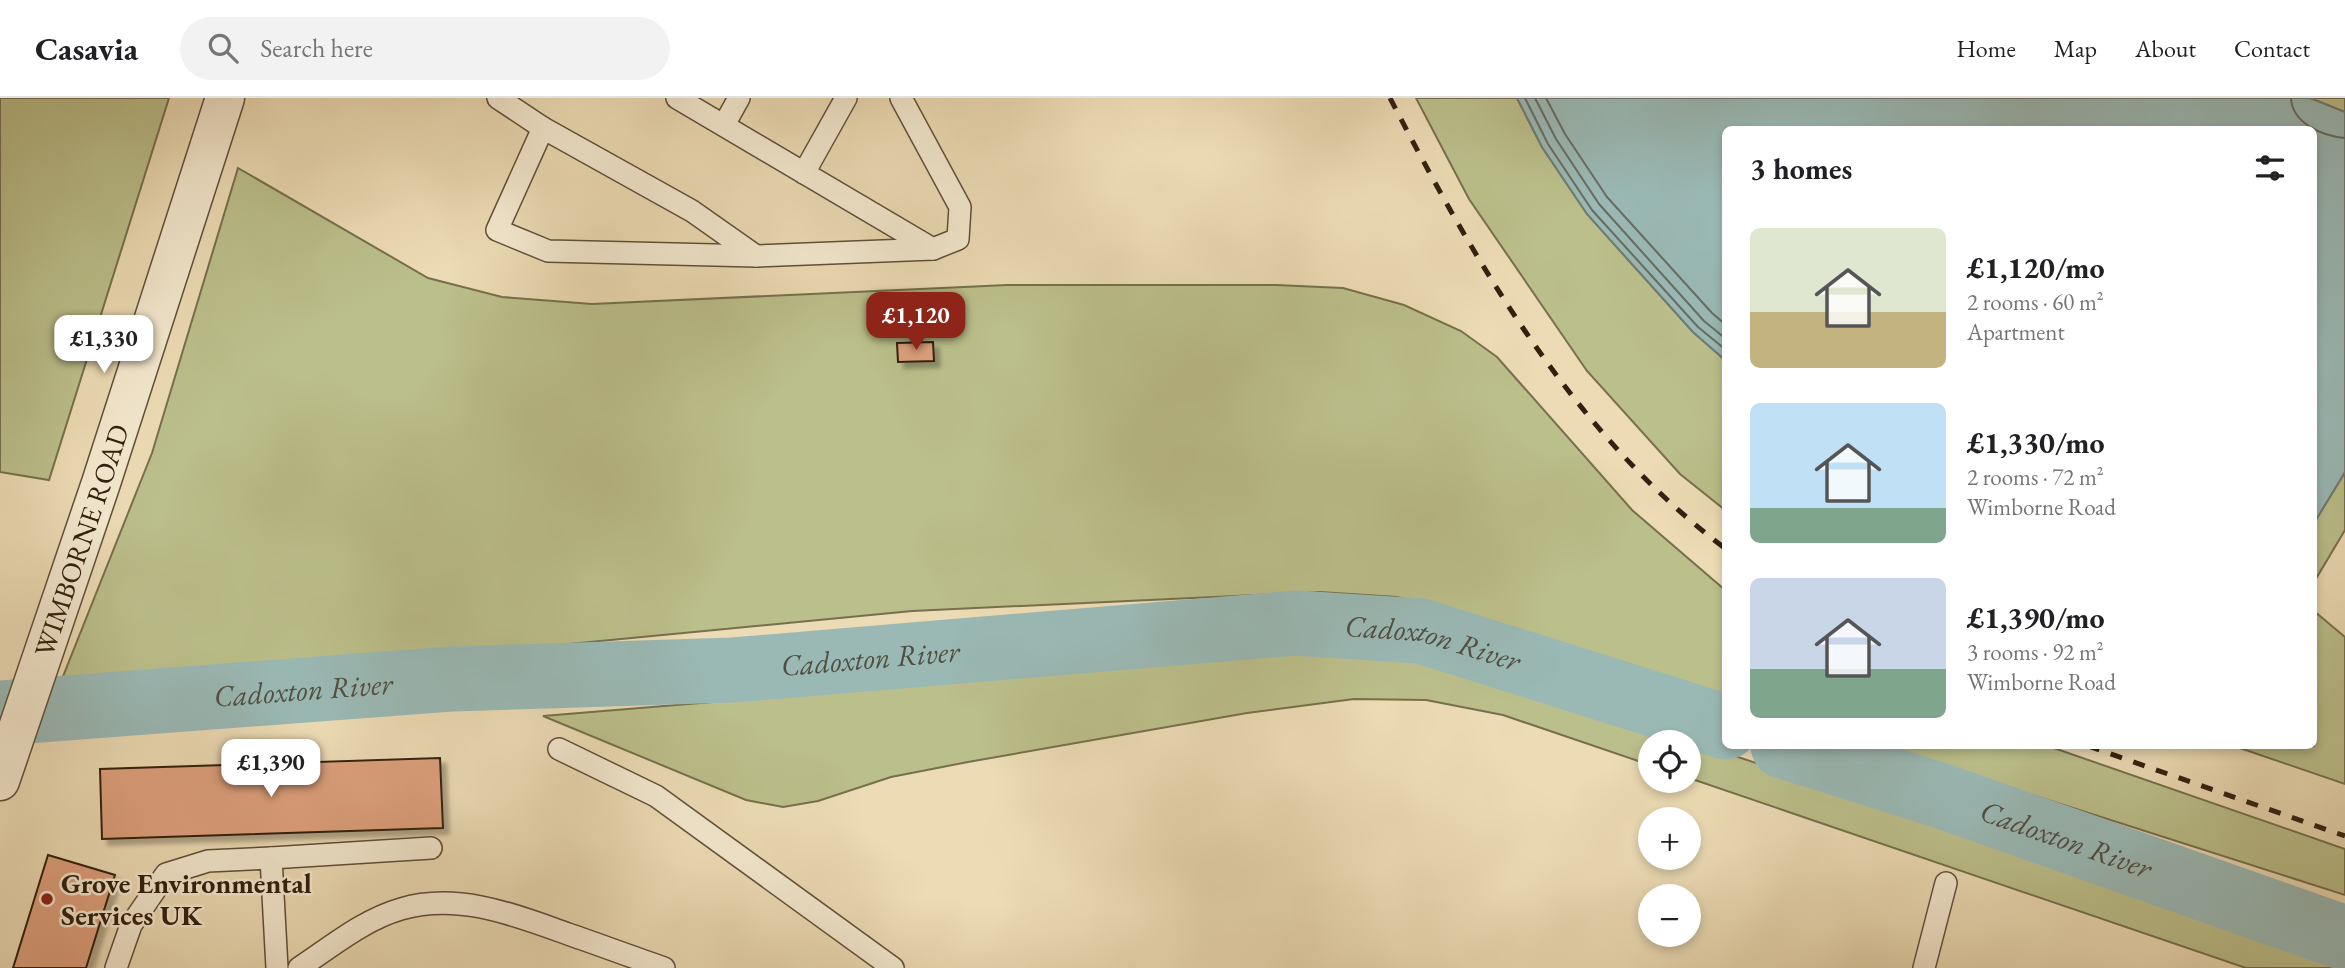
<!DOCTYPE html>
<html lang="en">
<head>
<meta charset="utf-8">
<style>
  body { margin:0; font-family:"EB Garamond",serif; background:#f2f2f2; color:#202124; height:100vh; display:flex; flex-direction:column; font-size:26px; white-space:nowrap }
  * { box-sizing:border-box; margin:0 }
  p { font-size:23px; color:#757577 }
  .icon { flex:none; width:38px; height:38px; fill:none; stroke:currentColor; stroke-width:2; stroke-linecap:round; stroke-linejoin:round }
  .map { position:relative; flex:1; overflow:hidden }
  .side { position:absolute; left:1722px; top:28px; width:595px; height:623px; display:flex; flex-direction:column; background:#fff; border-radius:10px; box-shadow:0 4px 10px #0003 }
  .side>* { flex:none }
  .fabs { position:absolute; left:1638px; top:632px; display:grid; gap:14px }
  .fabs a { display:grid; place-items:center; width:63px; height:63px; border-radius:50%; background:#fff; box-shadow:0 4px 10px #0003; font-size:35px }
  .price { position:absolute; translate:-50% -60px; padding:0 16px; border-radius:14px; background:#fff; color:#222; font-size:23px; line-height:46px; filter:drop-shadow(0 2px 4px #0008) }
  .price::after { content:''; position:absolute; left:50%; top:42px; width:21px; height:16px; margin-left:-10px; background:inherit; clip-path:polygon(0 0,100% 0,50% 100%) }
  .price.active { background:#8f2418; color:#fff }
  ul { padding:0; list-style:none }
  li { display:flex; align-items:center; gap:21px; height:175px; padding:0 28px }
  li span { display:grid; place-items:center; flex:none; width:196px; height:140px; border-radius:10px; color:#555 }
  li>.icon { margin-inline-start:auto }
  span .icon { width:84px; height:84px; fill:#fffc; stroke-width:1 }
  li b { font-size:30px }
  h2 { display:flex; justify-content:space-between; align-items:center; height:84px; padding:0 28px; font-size:30px }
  header { display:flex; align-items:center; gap:42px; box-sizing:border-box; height:98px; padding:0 35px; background:#fff; border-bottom:2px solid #e0e0e0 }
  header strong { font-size:33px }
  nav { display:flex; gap:38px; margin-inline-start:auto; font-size:24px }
  .search { width:490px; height:63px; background:#f2f2f2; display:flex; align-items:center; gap:18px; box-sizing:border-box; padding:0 24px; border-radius:38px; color:#757577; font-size:26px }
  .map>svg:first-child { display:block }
  .green { fill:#bbbf8b; stroke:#76704e; stroke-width:2 }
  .water { fill:#9ab9b5; stroke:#707c73; stroke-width:2 }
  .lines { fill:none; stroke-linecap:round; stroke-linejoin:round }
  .shore { stroke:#666c62; stroke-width:2 }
  .river { stroke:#9ab9b5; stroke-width:65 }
  .building { fill:#dda07d; stroke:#312010; stroke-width:2; filter:url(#shadow) }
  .lane-casing { stroke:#604f39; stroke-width:24 }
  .street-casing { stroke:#604f39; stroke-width:41 }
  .lane { stroke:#f3e8ce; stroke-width:21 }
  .street { stroke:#f3e8ce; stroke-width:38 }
  .rail { stroke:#312010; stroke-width:5; stroke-dasharray:12 12; stroke-linecap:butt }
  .poi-dot { fill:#8f2418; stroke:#f3e8ce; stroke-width:2.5 }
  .labels { text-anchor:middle; stroke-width:5; stroke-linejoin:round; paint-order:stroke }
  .street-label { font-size:28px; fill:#312010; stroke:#f3e8ce }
  .poi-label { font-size:28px; font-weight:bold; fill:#312010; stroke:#f3e8ce; text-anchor:start }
  .water-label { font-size:30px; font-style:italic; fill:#504e42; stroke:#f3e8ce }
</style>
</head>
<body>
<header>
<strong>Casavia</strong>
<div class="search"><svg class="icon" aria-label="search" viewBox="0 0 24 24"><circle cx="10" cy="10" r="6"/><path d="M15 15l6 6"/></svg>Search here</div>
<nav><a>Home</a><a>Map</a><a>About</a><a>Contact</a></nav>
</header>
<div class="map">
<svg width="2345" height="870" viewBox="0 0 2345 870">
  <defs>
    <filter id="shadow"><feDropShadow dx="6" dy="6" stdDeviation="2" flood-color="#0004"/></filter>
  </defs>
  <rect width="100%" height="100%" fill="#ecdbb4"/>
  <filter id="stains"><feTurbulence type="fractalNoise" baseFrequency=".00286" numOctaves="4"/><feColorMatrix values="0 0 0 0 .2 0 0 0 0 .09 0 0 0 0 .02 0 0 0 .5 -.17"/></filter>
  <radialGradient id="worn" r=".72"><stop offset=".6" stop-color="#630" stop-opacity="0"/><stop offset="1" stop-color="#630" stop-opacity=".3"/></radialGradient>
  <g class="green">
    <polygon points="0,0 169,0 49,382 0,374"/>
    <polygon points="1416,0 1517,0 1542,49 1587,116 1693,234 1725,262 1725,412 1680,376 1587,273 1469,101"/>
    <polygon points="2310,0 2345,0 2345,14"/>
    <polygon points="238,70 428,180 502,199 592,206 1007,187 1276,187 1343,190 1404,207 1461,233 1497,259 1632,412 1725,492 1725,599 1458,514 1397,499 1320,494 912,513 517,551 62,581 152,355"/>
    <polygon points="2345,374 2345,432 2314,484 2314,425"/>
    <polygon points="2314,513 2345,539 2345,686 2234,648 2314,648"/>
    <polygon points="1316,554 1387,555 1479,572 2033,758 2345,865 2345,870 2246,870 1689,680 1689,644 1650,644 1650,667 1503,617 1426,602 1354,601 1247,615 968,664 891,679 818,703 783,709 746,702 543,618"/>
    <polygon points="1879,648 2048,648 2345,751 2345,797"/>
  </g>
  <polygon class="water" points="1517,0 2310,0 2345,14 2345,374 2314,425 2314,32 1726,32 1725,262 1693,234 1587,116 1542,49"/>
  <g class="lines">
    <g class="shore">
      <polyline points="1525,0 1548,46 1592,112 1698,229 1726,252"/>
      <polyline points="1535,0 1556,41 1599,106 1704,223 1726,241"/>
      <polyline points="1546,0 1565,36 1607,99 1712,215 1726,227"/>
      <path d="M2291,0C2292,25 2322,38 2345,40"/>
    </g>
    <g class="river">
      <path id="s1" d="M0,615L451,581L733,572L1296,525L1421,533L1726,629"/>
      <path id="s2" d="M1783,648L1939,697L2345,840"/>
    </g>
  </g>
  <g class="building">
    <polygon points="933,244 934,263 898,264 897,245"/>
    <polygon points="440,660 443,730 102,741 100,671"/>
    <polygon points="48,757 115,777 86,870 13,870"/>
  </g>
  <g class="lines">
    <g class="lane-casing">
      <g id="lane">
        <polyline points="498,0 543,30 497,132 548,153 756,158 933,151"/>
        <polyline points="677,0 933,151 958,141 960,109 901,0"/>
        <polyline points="724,27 739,0"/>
        <polyline points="543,30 692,113 756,158"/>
        <polyline points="804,75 846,0"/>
        <polyline points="559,651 656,698 893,870"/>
        <polyline points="271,760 431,750"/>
        <polyline points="116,870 131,827 166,776 208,763 271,760 277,870"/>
        <path d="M299,870C331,849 363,822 401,811C458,794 515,817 568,836C600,847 632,859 664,870"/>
        <polyline points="1924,870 1946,785"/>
      </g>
    </g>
    <g class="street-casing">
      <g id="street">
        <path id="s3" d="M0,683L101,385L225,0"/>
      </g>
    </g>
    <use href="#lane" class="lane"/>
    <use href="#street" class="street"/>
    <g class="rail">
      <path d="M1390,0C1476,166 1574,337 1726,451"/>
      <polyline points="2088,648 2345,738"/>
    </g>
  </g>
  <circle class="poi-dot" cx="47" cy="801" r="7"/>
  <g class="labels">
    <g class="street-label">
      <text dy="10" stroke="none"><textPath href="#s3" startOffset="254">WIMBORNE ROAD</textPath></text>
    </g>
    <g class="poi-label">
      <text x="61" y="795">Grove Environmental<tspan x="61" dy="32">Services UK</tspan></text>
    </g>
    <g class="water-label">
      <text dy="10" stroke="none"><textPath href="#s1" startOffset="1438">Cadoxton River</textPath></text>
      <text dy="10" stroke="none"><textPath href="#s1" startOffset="872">Cadoxton River</textPath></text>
      <text dy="10" stroke="none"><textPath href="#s1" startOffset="304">Cadoxton River</textPath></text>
      <text dy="10" stroke="none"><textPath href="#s2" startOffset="298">Cadoxton River</textPath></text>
    </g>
  </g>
  <rect width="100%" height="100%" filter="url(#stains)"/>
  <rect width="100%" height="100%" fill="url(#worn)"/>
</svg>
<div class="fabs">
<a><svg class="icon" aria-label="locate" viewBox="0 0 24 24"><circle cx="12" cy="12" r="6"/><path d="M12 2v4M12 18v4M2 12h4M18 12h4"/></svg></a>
<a>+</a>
<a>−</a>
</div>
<b class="price active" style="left:916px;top:254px">£1,120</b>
<b class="price" style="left:104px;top:277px">£1,330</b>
<b class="price" style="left:271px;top:701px">£1,390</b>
<section class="side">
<h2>3 homes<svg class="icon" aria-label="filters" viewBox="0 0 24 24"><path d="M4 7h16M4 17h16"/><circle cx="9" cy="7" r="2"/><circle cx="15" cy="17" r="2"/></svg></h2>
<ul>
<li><span style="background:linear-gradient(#dfe7d0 60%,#c2b280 0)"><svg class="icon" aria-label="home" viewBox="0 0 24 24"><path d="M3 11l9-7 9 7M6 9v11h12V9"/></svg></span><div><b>£1,120/mo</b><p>2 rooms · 60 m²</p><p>Apartment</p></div></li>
<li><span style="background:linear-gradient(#bfe0f5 75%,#7fa58c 0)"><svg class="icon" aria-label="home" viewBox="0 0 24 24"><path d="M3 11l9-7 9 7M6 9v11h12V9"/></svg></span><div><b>£1,330/mo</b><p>2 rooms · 72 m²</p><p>Wimborne Road</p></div></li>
<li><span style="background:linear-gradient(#c9d6e8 65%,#7fa58c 0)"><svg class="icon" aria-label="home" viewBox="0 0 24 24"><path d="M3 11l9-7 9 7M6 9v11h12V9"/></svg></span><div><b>£1,390/mo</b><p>3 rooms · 92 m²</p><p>Wimborne Road</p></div></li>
</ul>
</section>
</div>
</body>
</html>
